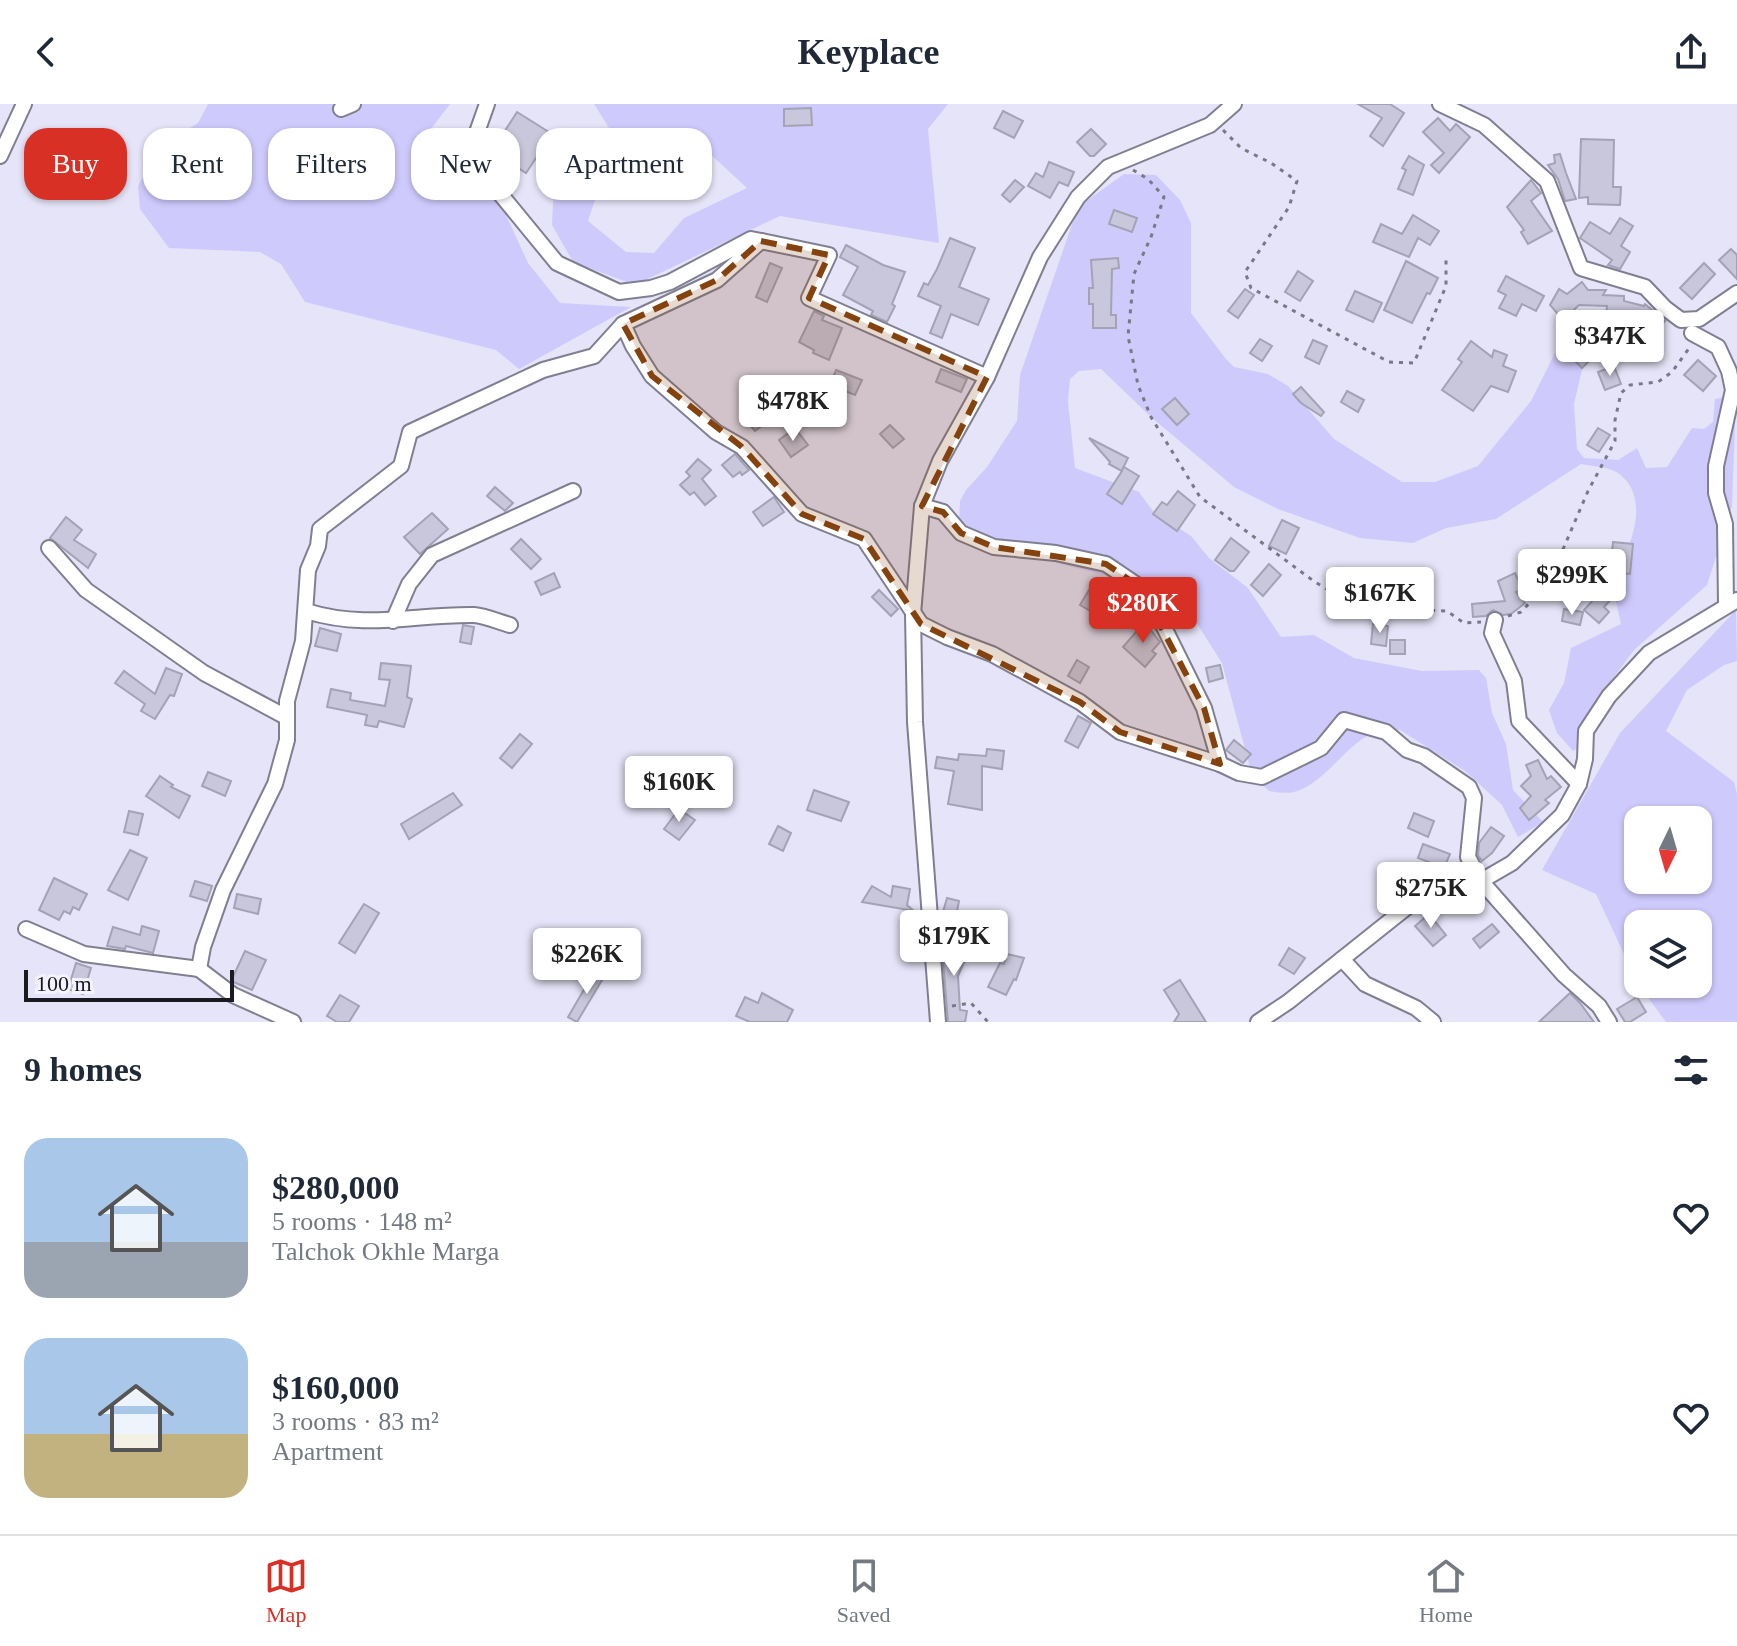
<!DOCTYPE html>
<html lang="en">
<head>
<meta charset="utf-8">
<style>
  body { margin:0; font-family:"Times New Roman",serif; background:#f6f6f7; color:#1f2937; height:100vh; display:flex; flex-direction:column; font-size:30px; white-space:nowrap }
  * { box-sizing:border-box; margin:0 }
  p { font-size:26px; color:#747a83 }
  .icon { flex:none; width:44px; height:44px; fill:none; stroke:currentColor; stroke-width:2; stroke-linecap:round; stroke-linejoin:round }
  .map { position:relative; height:918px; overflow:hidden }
  .sheet { display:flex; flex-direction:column; background:#fff; flex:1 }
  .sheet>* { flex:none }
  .top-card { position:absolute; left:24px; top:24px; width:800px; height:72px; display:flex; gap:16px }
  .needle { width:52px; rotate:185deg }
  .controls { position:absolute; left:1624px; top:702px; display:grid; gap:16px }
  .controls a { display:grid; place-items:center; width:88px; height:88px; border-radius:16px; background:#fff; box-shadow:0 2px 6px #0004; font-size:40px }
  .scale { position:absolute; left:24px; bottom:20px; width:210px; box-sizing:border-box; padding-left:8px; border:4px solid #1a1a21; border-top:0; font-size:22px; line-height:28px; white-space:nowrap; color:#1a1a21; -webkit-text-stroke:6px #f3f2fe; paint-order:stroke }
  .price { position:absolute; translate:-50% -68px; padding:0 18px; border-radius:8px; background:#fff; color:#222; font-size:26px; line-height:52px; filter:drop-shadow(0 2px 4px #0008) }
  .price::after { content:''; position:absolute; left:50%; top:48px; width:24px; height:18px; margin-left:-12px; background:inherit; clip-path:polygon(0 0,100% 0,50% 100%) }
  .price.selected { background:#d93025; color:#fff }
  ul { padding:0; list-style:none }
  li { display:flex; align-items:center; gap:24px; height:200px; padding:0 24px }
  li span { display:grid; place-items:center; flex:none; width:224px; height:160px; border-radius:24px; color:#555 }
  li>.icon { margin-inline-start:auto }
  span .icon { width:96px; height:96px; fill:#fffc; stroke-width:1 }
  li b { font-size:34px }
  h2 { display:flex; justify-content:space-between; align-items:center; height:96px; padding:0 24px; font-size:34px }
  .tag { padding:0 28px; border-radius:24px; background:#fff; box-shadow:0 2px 6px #0004; font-size:28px; line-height:72px }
  .tag.selected { background:#d93025; color:#fff }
  header { display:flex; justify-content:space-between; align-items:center; height:104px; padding:0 24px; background:#fff; font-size:36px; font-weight:800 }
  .tabs { display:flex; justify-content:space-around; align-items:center; height:112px; border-top:2px solid #e0e1e3; background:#fff; font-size:22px; color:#747a83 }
  .tabs a { display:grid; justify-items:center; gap:4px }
  .tabs .selected { color:#d93025 }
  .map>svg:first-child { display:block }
  .green { fill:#cfcafc; fill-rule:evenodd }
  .building { fill:#c9c7db; stroke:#a4a2b5; stroke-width:2 }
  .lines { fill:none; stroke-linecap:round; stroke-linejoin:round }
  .minor-casing { stroke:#807f91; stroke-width:18 }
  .path { stroke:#797885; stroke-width:3; stroke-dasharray:4 6; stroke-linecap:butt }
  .minor { stroke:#fff; stroke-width:14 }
  .marked { fill:#84420f; fill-opacity:0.2; stroke:#84420f; stroke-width:6; stroke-dasharray:16 10; stroke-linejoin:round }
</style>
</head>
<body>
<header><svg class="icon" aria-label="back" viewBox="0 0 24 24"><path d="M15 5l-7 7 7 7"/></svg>Keyplace<svg class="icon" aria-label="share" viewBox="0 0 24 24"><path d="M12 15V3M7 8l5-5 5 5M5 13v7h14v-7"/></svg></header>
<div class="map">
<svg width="1737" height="918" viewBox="0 0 1737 918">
  <rect width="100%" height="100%" fill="#e5e4f8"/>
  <g class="green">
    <polygon points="208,0 450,0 424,34 501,100 528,159 560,199 631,203 519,265 496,246 305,198 281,160 260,148 169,144 140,105 138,82 160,42 198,19"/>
    <polygon points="594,0 948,0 928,25 939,139 780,112 635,181 573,158 552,121 554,77 576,73 594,32 610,50 588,117 626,148 654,149 684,114 747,84 695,36 675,31 636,50 618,38"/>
    <path d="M1124,70L1156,71L1180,96L1191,119V209L1226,255L1234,263L1268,270L1288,282L1334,335L1402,378H1435L1478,362L1531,297L1557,245L1578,237L1584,257L1574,300L1577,345L1584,354L1618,356L1637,344L1646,364L1667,363L1692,324L1704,325L1713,318L1715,295L1732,292L1735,321L1732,402L1707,481L1634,546L1612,576L1583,640L1573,647L1557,629L1549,606L1564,579L1571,544L1621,520L1611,476C1630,447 1653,394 1618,369C1609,363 1592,362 1581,360L1496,415L1446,424L1413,439L1360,434L1278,405L1234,383L1151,313L1101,265L1079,267L1070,275L1068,297L1075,364L1139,388L1153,407L1191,432L1209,454L1248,484L1281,533L1314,531L1354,554L1422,567L1479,566L1486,574L1492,609L1506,640L1513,686L1543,718L1518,733L1502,701L1465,667L1400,626C1354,618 1334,677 1294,688C1287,690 1277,688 1269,687L1252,671L1222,559L1191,510L1136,479L994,443L959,419L960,397L966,386L987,363L1017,317L1020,271L1078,103Z"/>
    <path d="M1736,506L1737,557L1724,561L1687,586L1666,627L1734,678L1737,690V918H1666L1638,880H1698V820H1638V880L1596,790L1542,766L1620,629ZM1698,716V776H1638V716Z"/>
  </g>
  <g class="building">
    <polygon points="1358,0 1390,0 1404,9 1383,42 1370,32 1382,14"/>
    <polygon points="811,4 812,21 784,22 784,5"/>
    <polygon points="1003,7 1023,17 1014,34 994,24"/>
    <polygon points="517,8 552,30 526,69 492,47"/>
    <polygon points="1438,14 1450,27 1456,20 1470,33 1439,69 1431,61 1444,49 1423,28"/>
    <polygon points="1091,25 1106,40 1094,52 1090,52 1077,38"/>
    <polygon points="1581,35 1614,36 1613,83 1621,83 1620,101 1588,100 1588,93 1579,94"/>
    <polygon points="1560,50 1566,69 1576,95 1565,97 1558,75 1548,61 1555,59 1554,51"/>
    <polygon points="1409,52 1424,61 1413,91 1398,85 1406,66 1402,64"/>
    <polygon points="1049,58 1074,68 1068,82 1059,78 1050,94 1028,82 1036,69 1043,73"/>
    <polygon points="1015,76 1024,83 1010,98 1002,91"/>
    <polygon points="1531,76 1541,89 1531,97 1552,127 1528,140 1521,128 1524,126 1507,103"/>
    <polygon points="1114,106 1137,114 1132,128 1109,120"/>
    <polygon points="1413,111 1439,127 1430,141 1418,134 1409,153 1373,138 1381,120 1402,130"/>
    <polygon points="1620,114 1633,122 1621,142 1630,148 1620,165 1608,161 1612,156 1580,134 1590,118 1610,130"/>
    <polygon points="950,134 975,144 959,183 989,195 978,221 951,210 942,234 930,229 941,202 918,192 924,179 928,181 937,165"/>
    <polygon points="846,141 883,161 905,168 892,200 895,202 887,218 871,211 873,207 843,191 858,163 840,153"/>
    <polygon points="1731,145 1737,151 1737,175 1719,156"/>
    <polygon points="1118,154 1119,164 1112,165 1111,211 1116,211 1116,224 1093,224 1093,200 1089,200 1089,184 1093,184 1091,156"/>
    <polygon points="1406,157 1438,174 1430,190 1427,189 1412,219 1384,206"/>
    <polygon points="770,159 782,164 767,198 756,193"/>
    <polygon points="1704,159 1715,170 1692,195 1680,184"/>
    <polygon points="1298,167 1313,177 1300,197 1285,188"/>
    <polygon points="1506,172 1544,192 1536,207 1522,200 1516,212 1499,204 1506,191 1498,187"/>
    <polygon points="1582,178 1588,186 1606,186 1603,191 1624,192 1624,197 1644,202 1645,200 1665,217 1656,228 1633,209 1631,221 1628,220 1627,235 1604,233 1607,202 1579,201 1563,216 1550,201 1559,185 1567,190"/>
    <polygon points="1245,185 1254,191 1238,214 1228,207"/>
    <polygon points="1355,187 1382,199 1373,218 1346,206"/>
    <polygon points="814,207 824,212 822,216 842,224 829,256 813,249 814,246 799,238"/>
    <polygon points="1260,235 1272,242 1262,257 1250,249"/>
    <polygon points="1313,236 1327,242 1319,260 1305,253"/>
    <polygon points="1585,236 1595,246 1595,251 1582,264 1569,251"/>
    <polygon points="1471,237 1492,253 1494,246 1507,251 1503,262 1516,267 1508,288 1491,282 1473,307 1442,286 1462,258 1458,255"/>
    <polygon points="1698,256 1716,272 1703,287 1684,271"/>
    <polygon points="1614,262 1621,280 1605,286 1598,268"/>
    <polygon points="941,265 967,275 961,288 936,278"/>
    <polygon points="836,266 862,276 855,291 830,281"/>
    <polygon points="1301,283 1324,308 1321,312 1301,299 1293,290"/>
    <polygon points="1347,287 1364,296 1358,308 1341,298"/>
    <polygon points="1175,294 1189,310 1177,321 1162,305"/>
    <polygon points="767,298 777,310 755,327 746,316"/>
    <polygon points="890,321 904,335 893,344 880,330"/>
    <polygon points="795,324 808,341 791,353 779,336"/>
    <polygon points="1598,324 1610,331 1599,348 1587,341"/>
    <polygon points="1089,334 1128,354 1122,366 1124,363 1139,372 1122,400 1107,390 1122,367 1109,360 1110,358"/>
    <polygon points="735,350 749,366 742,371 740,368 733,373 722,361"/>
    <polygon points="698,355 711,366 702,375 716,392 705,401 694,388 690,391 680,381 690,372 686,368"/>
    <polygon points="495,383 513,399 505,407 487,392"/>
    <polygon points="1178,387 1195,401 1177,427 1153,410 1162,398 1167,401"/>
    <polygon points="774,393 784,408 763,422 753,408"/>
    <polygon points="432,409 448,425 420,450 404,433"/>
    <polygon points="66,413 82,426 74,436 96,450 88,464 50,434"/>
    <polygon points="1282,416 1299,424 1286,450 1269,442"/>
    <polygon points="1231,434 1249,448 1234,467 1230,467 1215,456"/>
    <polygon points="521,435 541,455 531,465 511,445"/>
    <polygon points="1613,438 1633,440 1630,470 1610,468"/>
    <polygon points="1269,460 1281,471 1263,492 1251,481"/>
    <polygon points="554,469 560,483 541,491 535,478"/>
    <polygon points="1515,469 1522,485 1516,488 1525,499 1511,510 1503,511 1493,506 1486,512 1473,513 1472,500 1505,497 1498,477"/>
    <polygon points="1095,476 1110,484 1108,487 1122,493 1109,521 1097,515 1099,512 1080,501"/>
    <polygon points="1603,485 1613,493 1604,503 1609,508 1599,519 1584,506"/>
    <polygon points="879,486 898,505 891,512 872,493"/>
    <polygon points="1564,505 1583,508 1580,521 1562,517"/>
    <polygon points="1145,519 1160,538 1152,547 1156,550 1145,563 1123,543 1137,527 1135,524"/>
    <polygon points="1373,520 1388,522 1386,542 1371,540"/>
    <polygon points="463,521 474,523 471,540 460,538"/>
    <polygon points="320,524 341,530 337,547 315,542"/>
    <rect x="1390" y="536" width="15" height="14"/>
    <polygon points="1077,556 1089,563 1080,579 1068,572"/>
    <polygon points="381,559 411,562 407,593 412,595 404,623 379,617 377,623 365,621 367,611 327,603 331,585 351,589 350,596 385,602 390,576 379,575"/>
    <polygon points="1220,561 1223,574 1209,578 1206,564"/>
    <polygon points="166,564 182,570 174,592 170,591 155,615 141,607 145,600 115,579 124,567 155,590"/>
    <polygon points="1078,612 1091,619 1078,644 1065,637"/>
    <polygon points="520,630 532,640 512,664 500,654"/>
    <polygon points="1234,636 1251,650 1243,659 1226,646"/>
    <polygon points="987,645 1004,647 1002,665 982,662 982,706 948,700 954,667 935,664 937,653 958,656 959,650 986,652"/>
    <polygon points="1538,656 1547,675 1551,672 1561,683 1545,696 1549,699 1529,716 1520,704 1531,692 1521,682 1531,672 1526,661"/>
    <polygon points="208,668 231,677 225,692 202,682"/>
    <polygon points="160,672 173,681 171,683 190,692 179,714 146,692"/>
    <polygon points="814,686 849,698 841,717 807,706"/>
    <polygon points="453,689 462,701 409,735 401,720"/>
    <polygon points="679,705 695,716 679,736 664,725"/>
    <polygon points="129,707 143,710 138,731 124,728"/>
    <polygon points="1414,709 1434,717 1428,733 1408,724"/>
    <polygon points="778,722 791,729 783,747 769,740"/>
    <polygon points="1491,723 1504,732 1492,749 1482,757 1478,751 1479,739"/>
    <polygon points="1423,740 1450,750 1444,764 1418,754"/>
    <polygon points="130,746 147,754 128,796 108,786"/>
    <polygon points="54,774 87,790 79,806 73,803 70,810 64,807 59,816 39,806"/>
    <polygon points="195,777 212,782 207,797 190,792"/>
    <polygon points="872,782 891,793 893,782 910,785 907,801 914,807 862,798"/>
    <polygon points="237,790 261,795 258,810 234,804"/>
    <polygon points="947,794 959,797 952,834 942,833 940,818"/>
    <polygon points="364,800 379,809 355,849 339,839"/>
    <polygon points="1429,810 1446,831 1433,842 1415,822"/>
    <polygon points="1492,820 1499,828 1480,844 1473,835"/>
    <polygon points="142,822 159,827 153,849 126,842 125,845 107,842 113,823 140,831"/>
    <polygon points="947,834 970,844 958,872 960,906 967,907 965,918 948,918 943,855 945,849 942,844"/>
    <polygon points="1289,844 1305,854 1294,870 1279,861"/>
    <polygon points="245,847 266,856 252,886 231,877"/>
    <polygon points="1007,850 1024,854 1016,876 1014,875 1006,891 988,883 1000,859 1004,860"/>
    <polygon points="76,859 91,864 83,890 68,885"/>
    <polygon points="596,865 605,871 577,918 568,913"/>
    <polygon points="1180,876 1206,918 1174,918 1179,910 1164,886"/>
    <polygon points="762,889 793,906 787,918 750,918 736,912 745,893 758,899"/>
    <polygon points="1570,889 1580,899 1594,918 1539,918"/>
    <polygon points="340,891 359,902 349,918 337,918 327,912"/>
    <polygon points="1637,893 1646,908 1630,918 1625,918 1617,905"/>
  </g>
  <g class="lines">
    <g class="minor-casing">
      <g id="minor">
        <polyline points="487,0 470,48 488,75 557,159 619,188 651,184 670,178 751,135 829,151 809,194 987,273"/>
        <polyline points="1440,0 1484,21 1547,77 1581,164 1645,183 1665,204 1681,216 1699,215 1737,189"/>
        <polyline points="341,5 353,0"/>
        <polyline points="0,52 24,0"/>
        <polyline points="623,220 633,242 652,272 716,328 742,343 802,410 864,435 921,520 947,533 992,550 1080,598 1120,628 1220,660"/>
        <polyline points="1692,229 1718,243 1729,267 1733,286 1716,362 1716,389 1725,420 1726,501"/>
        <polyline points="922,402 943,408 961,429 994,443 1056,449 1106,460 1140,483 1157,509 1204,604 1220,660 1239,669 1262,673 1321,644 1344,616 1386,628 1407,646 1424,652 1469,683 1474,694 1468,753 1481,777 1564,871 1599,902 1609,918"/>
        <polyline points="49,444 86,486 204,569 286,613"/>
        <path d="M306,507C367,526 414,510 474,511C486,512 499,518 510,521"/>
        <polyline points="1495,516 1492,529 1514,577 1519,617 1579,680"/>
        <polyline points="393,517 409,480 432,451 573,387"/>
        <polyline points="26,825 84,850 199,865"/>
        <polyline points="1342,855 1365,880 1416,904 1433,918"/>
        <polyline points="199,865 203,843 223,786 275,680 287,636 287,597 303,537 308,466 318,442 320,425 401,362 410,328 543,266 594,252 623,220 717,176 761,137"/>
        <polyline points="199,865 233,891 293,918"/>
        <polyline points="938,918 915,618 913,510 922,402 940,357 987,273 1040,153 1078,93 1108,63 1210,21 1234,0"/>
        <polyline points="1258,918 1288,898 1411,800 1481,777 1512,759 1562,711 1579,680 1585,655 1586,627 1609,592 1649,549 1737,496"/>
      </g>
    </g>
    <g class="path">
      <polyline points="1223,26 1241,44 1271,59 1297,77 1289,103 1245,168 1251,184 1389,258 1414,259 1446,182 1446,154"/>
      <polyline points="1133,66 1148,75 1164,93 1151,133 1134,170 1128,232 1138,281 1151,313 1200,393 1315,478 1345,496 1393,505 1447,507 1464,519 1481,518"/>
      <polyline points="1508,512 1521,508 1549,478 1588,387 1615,337 1615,316 1621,289 1630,281 1658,278 1672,268 1690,243"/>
      <polyline points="952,902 971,899 988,918"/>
    </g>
    <use href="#minor" class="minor"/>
  </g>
  <path class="marked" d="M761,137L829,151L809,194L987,273L922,402L943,408L961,429L994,443L1106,460L1140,483L1204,604L1220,660L1120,628L1080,598L921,520L864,435L802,410L742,343L652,272L623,220L717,176Z"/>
</svg>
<div class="controls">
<a><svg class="needle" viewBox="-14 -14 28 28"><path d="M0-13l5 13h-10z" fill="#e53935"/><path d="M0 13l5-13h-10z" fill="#747a83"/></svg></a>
<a><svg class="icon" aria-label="layers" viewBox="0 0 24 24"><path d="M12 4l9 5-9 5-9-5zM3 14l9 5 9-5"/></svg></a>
</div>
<div class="scale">100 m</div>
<b class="price" style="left:1610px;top:274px">$347K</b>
<b class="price" style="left:793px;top:339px">$478K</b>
<b class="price" style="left:1572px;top:513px">$299K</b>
<b class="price" style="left:1380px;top:531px">$167K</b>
<b class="price selected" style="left:1143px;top:541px">$280K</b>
<b class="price" style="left:679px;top:720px">$160K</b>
<b class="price" style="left:1431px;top:826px">$275K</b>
<b class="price" style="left:954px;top:874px">$179K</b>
<b class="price" style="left:587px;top:892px">$226K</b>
<div class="top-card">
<a class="tag selected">Buy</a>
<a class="tag">Rent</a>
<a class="tag">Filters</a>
<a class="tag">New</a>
<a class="tag">Apartment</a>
</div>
</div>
<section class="sheet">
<h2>9 homes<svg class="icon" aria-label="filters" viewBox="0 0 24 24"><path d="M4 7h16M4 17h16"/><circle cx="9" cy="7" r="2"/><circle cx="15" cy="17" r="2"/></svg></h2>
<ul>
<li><span style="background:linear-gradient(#a9c7e8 65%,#9aa5b1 0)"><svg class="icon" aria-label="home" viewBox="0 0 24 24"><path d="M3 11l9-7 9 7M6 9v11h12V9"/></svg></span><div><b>$280,000</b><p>5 rooms · 148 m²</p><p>Talchok Okhle Marga</p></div><svg class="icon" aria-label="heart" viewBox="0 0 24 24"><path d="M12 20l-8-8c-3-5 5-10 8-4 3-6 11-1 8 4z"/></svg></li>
<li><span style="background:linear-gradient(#a9c7e8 60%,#c2b280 0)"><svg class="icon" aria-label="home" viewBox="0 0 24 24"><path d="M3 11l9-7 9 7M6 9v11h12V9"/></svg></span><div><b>$160,000</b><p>3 rooms · 83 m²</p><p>Apartment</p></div><svg class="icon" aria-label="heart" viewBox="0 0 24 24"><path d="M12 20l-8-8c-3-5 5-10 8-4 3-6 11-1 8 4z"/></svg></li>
</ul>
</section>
<nav class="tabs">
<a class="selected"><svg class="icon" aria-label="map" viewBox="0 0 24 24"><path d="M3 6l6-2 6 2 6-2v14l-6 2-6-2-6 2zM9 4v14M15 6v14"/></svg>Map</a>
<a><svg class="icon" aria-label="saved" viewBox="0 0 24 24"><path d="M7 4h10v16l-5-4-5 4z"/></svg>Saved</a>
<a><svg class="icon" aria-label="home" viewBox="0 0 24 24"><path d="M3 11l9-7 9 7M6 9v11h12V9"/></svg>Home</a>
</nav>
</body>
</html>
